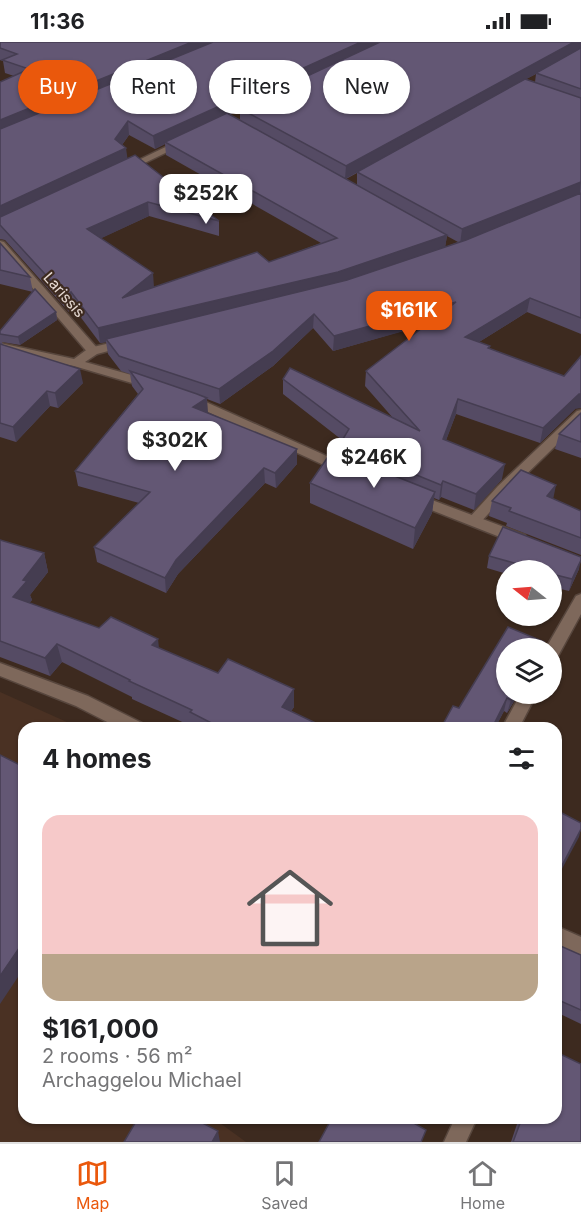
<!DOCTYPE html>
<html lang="en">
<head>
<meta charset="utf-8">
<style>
  body { margin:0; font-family:Inter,sans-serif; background:#f2f2f2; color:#202124; height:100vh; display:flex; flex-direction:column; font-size:22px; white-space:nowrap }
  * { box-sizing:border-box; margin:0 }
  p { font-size:20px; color:#757577 }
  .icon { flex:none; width:33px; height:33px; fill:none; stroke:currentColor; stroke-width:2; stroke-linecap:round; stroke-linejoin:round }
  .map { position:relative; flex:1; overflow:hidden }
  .details { position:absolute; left:18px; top:680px; width:544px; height:402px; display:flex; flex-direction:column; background:#fff; border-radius:18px; box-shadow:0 2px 4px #0004 }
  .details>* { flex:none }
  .guide { position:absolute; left:18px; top:18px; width:546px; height:54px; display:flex; gap:12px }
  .needle { width:39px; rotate:287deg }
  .tools { position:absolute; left:496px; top:518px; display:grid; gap:12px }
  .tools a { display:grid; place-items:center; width:66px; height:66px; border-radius:50%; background:#fff; box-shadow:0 2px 4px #0004; font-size:30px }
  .price { position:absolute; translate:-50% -51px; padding:0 14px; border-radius:12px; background:#fff; color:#222; font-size:20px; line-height:39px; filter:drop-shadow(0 2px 3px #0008) }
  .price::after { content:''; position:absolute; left:50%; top:36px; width:18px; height:14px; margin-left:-9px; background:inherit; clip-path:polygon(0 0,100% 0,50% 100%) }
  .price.on { background:#ea580c; color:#fff }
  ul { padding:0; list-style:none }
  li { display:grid; align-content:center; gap:12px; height:318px; padding:0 24px }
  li+li { border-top:2px solid #e0e0e0 }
  li span { display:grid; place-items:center; height:186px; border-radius:18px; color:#555 }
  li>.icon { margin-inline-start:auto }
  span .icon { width:108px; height:108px; fill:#fffc; stroke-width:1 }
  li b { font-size:26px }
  h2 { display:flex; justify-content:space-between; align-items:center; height:72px; padding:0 24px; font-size:26px }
  .pill { padding:0 21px; border-radius:27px; background:#fff; box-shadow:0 2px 4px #0004; font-size:21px; line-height:54px }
  .pill.on { background:#ea580c; color:#fff }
  .status { display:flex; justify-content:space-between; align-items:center; height:42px; padding:0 30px; background:#fff; direction:ltr }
  .status svg { height:16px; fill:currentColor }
  .menu { display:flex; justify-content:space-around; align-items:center; height:84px; border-top:2px solid #e0e0e0; background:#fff; font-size:16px; color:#757577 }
  .menu a { display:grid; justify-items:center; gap:3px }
  .menu .on { color:#ea580c }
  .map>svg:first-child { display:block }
  .built { fill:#4a3123 }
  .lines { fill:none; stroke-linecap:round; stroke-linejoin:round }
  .street-casing { stroke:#57463d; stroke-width:3 }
  .secondary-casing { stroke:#57463d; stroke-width:3 }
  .street { fill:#7e685b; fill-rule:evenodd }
  .secondary { fill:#7e685b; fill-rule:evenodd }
  .wall { fill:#554b64; fill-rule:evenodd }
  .shaded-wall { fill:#453d51 }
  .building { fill:#635774; stroke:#453d51; stroke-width:1.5 }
  .labels { text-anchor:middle; stroke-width:4.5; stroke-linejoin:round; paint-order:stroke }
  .far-street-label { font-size:15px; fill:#e7dad3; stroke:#3d2a1f }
</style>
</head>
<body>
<div class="status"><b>11:36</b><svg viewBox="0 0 49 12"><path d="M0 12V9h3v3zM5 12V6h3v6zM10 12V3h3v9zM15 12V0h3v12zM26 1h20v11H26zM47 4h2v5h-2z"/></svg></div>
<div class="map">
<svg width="581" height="1100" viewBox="0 0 581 1100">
  <rect width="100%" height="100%" fill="#3d2a1f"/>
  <polygon class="built" points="0,650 78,685 24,686 24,1076 213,1076 246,1100 0,1100"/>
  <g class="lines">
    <g class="street-casing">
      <g id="street">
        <polygon points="180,98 188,100 126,130 118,128"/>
        <polygon points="0,199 4,200 97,306 97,312 89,312 0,208"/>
        <polygon points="581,368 581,379 508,450 479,482 469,482 467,479 469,476 498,444 577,369"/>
        <polygon points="581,552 581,572 558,614 552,616 552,606 546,606 576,554"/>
        <polygon points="0,621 88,654 142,681 144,686 119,686 76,664 0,634"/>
        <polygon points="521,651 537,651 519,686 502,686"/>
        <polygon points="556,884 581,895 581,914 556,903"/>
        <polygon points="455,1076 477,1076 466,1100 444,1100"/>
      </g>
    </g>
    <g class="secondary-casing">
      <g id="secondary">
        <polygon points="127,297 133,301 131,303 97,312 85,320 153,339 153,345 149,346 74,324 0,309 0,301 74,317 89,306"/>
        <polygon points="188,352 349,424 351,427 349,430 339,430 184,359 182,356 184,353"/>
        <polygon points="416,452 525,493 527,497 520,502 515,501 411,460 409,457"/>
      </g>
    </g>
    <use href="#street" class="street"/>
    <use href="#secondary" class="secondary"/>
  </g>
  <g class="wall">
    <path d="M0,0H581V292L527,270L479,300L490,304L489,307L575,367L540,401L456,372L446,398L502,437L474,468L441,455L439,458L434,456L432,471L413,507L310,461V441L339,412L340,402L342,398L283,352V337L393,376L365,344L366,329L427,282L333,309L313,286L273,324L220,362L207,357V371L297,422L276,446L265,441L178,532L166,551L97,520L94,505L139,461L78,444L75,429L138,352L132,344L130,332L121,329L108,312L106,300L100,301L73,265L69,270L5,198L0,197V40L14,34L5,31L3,19L0,18ZM536,32L535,40L526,37ZM240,68V78L229,73ZM129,93L155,107L165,102L166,113L321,201L269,220L154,245L101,196L149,174L219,194V179L127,117L122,103ZM357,131V143L346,137ZM447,194L458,200L445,205Z"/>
    <polygon points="0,201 30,235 33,250 0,242"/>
    <polygon points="56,270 57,278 20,303 2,300 3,303 83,341 58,366 50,364 16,400 0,395 0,289"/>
    <polygon points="581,371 581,416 555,407 559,392"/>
    <polygon points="553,457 581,469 581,513 506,484 507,481 489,474 492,459"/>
    <polygon points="0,498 44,511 48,530 30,553 32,558 29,561 99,586 159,606 218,631 294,647 294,665 291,669 326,686 191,686 191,684 132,657 132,655 62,620 50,634 0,615"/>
    <polygon points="489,514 579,527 569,549 552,545 552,528 507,528 507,532 487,526"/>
    <polygon points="508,585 544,600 543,606 507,606 507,651 519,651 507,671 504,669 495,686 441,686 453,664 459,666"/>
    <polygon points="556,902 581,913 581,982 556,970"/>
    <polygon points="519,1076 556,1076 581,1100 511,1100"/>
  </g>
  <g class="shaded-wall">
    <polygon points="192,0 223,0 0,93 0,78"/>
    <polygon points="361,0 387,0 239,66 240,68 167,101 165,100 165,102 155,107 153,94"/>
    <polygon points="574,0 581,0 581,7 345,137 346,124"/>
    <polygon points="128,79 129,93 117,110 126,106 128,120 0,180 0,164 115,97"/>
    <polygon points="581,140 580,153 460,202 462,187"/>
    <polygon points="148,160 149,174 89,202 87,187"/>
    <polygon points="447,193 445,207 337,245 106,297 106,300 100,301 98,286"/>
    <polygon points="153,231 154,245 122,256"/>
    <polygon points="71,250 73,265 69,270 66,255"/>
    <polygon points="530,256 527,270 463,310 465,295"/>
    <polygon points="456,260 454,275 333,309 334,294"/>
    <polygon points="56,270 57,278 20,303 18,295"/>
    <polygon points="314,272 313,286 273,324 220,362 219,347"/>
    <polygon points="80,327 83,341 58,366 55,351"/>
    <polygon points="47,349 50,364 16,400 13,385"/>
    <polygon points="579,352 581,352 581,366 575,367 540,401 543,386"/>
    <polygon points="207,356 208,371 194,380 193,365"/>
    <polygon points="458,357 456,372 441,412 443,397"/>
    <polygon points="297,407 297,422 276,446 275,431"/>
    <polygon points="505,422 502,437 474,468 476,452"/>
    <polygon points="264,426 265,441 178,532 166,551 165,536 176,518"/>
    <polygon points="443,439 441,455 439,458 441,443"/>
    <polygon points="556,443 553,458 547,454"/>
    <polygon points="435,450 432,471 413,507 415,486"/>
    <polygon points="44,511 48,530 30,553 32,558 18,574 13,555 23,538"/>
    <polygon points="581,518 579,527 569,549 572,537"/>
    <polygon points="158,597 160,615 152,603"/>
    <polygon points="57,602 62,620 50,634 45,616"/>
    <polygon points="294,647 294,665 282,683 282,665"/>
    <polygon points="515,651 519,651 507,671 511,658"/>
    <polygon points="507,656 504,669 495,686 492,686"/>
    <polygon points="581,787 579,795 556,838 556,835"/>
    <polygon points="24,899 24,926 0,962 0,934"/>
    <polygon points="218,1089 220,1100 212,1100"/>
  </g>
  <g class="building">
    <polygon points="0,0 192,0 0,78 0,40 29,27 2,18 17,12 0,6"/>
    <polygon points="213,0 361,0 153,94 128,79 115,97 126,106 0,164 0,87"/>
    <polygon points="380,0 574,0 346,124 239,66"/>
    <polygon points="581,6 581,47 536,31"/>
    <polygon points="525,37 581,56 581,140 462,187 357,130"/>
    <polygon points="227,71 447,193 338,230 98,286 71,250 66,255 1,184 0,183 0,175 135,113 219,179 148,160 87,187 153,231 122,256 257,210 269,220 337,196 165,100"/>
    <polygon points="581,151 581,276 530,256 465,295 490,304 488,306 564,334 581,314 581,352 579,352 543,386 458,357 443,397 505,422 476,452 443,439 441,443 340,402 349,387 283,337 290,326 420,389 366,329 456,260 334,294 314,272 273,309 219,347 119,314 106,297 347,238 466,198"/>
    <polygon points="0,201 30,235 0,228"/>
    <polygon points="35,247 56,270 18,295 0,292 0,289"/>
    <polygon points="0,302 80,327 55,351 47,349 13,385 0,381"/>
    <polygon points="130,329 197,352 207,356 193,365 297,407 275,431 264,426 176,518 165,536 94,505 150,450 75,429 143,347"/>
    <polygon points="581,371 581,400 559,392"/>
    <polygon points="332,409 435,450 415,486 310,441"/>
    <polygon points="521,428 556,443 547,454 581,469 581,496 509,469 511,466 492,459"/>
    <polygon points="503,485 581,515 581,518 572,537 552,532 552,528 539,528 489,514"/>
    <polygon points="0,498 44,511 23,538 27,539 13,555 99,586 111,575 158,597 152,603 218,631 228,617 294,647 282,665 326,686 221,686 190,670 192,668 129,639 130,638 57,602 45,616 0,599"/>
    <polygon points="508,585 544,600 541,606 507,606 507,651 515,651 511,658 507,656 492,686 441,686 453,664 459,666"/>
    <polygon points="0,713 24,725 24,899 0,934"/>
    <polygon points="556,768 581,781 581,787 556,835"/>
    <polygon points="556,902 581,913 581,968 556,957"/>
    <polygon points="556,1010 581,1022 581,1100 513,1100 522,1076 556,1076"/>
    <polygon points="138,1076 193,1076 218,1089 212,1100 124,1100"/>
    <polygon points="332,1076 405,1076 426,1088 421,1100 319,1100"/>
  </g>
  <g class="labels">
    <g class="far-street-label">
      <text transform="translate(64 253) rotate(49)" y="5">Larissis</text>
    </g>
  </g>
</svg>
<div class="tools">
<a><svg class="needle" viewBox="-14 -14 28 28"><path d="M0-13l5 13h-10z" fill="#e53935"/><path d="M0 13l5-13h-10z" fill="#757577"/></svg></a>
<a><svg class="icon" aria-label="layers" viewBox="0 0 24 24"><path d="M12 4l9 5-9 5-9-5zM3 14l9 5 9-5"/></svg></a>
</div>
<b class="price" style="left:206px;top:183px">$252K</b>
<b class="price on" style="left:409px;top:300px">$161K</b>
<b class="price" style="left:175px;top:430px">$302K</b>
<b class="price" style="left:374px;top:447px">$246K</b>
<div class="guide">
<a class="pill on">Buy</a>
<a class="pill">Rent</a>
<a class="pill">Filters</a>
<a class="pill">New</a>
</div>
<section class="details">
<h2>4 homes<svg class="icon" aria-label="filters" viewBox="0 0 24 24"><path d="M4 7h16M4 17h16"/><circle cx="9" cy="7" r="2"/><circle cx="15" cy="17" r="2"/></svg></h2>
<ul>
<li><span style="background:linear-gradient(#f6c9c9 75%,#b9a48a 0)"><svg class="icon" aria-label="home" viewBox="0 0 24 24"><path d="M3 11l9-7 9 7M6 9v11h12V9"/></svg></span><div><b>$161,000</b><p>2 rooms · 56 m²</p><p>Archaggelou Michael</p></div></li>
</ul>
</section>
</div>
<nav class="menu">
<a class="on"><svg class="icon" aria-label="map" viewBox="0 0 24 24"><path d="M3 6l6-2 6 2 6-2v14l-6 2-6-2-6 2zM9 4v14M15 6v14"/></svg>Map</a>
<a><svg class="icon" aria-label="saved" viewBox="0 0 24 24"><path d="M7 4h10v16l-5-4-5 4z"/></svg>Saved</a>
<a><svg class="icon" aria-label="home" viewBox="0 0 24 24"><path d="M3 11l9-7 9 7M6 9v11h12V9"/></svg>Home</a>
</nav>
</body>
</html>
